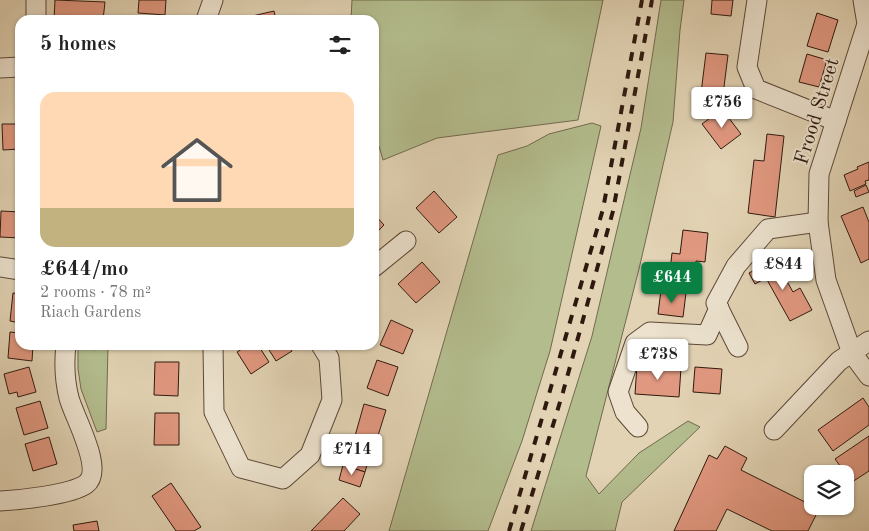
<!DOCTYPE html>
<html lang="en">
<head>
<meta charset="utf-8">
<style>
  body { margin:0; font-family:"Old Standard TT",serif; background:#f2f2f2; color:#222; height:100vh; display:flex; flex-direction:column; font-size:19px; white-space:nowrap }
  * { box-sizing:border-box; margin:0 }
  p { font-size:16px; color:#767676 }
  .icon { flex:none; width:28px; height:28px; fill:none; stroke:currentColor; stroke-width:2; stroke-linecap:round; stroke-linejoin:round }
  .map { position:relative; flex:1; overflow:hidden }
  .panel { position:absolute; left:15px; top:15px; width:364px; height:335px; display:flex; flex-direction:column; background:#fff; border-radius:15px; box-shadow:0 1px 4px #0004 }
  .panel>* { flex:none }
  .tools { position:absolute; left:804px; top:465px; display:grid; gap:10px }
  .tools a { display:grid; place-items:center; width:50px; height:50px; border-radius:10px; background:#fff; box-shadow:0 1px 4px #0004; font-size:25px }
  .price { position:absolute; translate:-50% -42px; padding:0 11px; border-radius:5px; background:#fff; color:#222; font-size:16px; line-height:32px; filter:drop-shadow(0 1px 2px #0008) }
  .price::after { content:''; position:absolute; left:50%; top:30px; width:15px; height:11px; margin-left:-8px; background:inherit; clip-path:polygon(0 0,100% 0,50% 100%) }
  .price.current { background:#0b8043; color:#fff }
  ul { padding:0; list-style:none }
  li { display:grid; align-content:center; gap:10px; height:265px; padding:0 25px }
  li span { display:grid; place-items:center; height:155px; border-radius:15px; color:#555 }
  li>.icon { margin-inline-start:auto }
  span .icon { width:90px; height:90px; fill:#fffc; stroke-width:1 }
  li b { font-size:21px }
  h2 { display:flex; justify-content:space-between; align-items:center; height:60px; padding:0 25px; font-size:21px }
  .map>svg:first-child { display:block }
  .green { fill:#b3bc8d; stroke:#716a4e }
  .building { fill:#e19880; stroke:#2f190e }
  .lines { fill:none; stroke-linecap:round; stroke-linejoin:round }
  .minor-casing { stroke:#5c4838; stroke-width:21 }
  .minor { stroke:#ece2ce; stroke-width:19 }
  .rail { stroke:#2f190e; stroke-width:4; stroke-dasharray:9 9; stroke-linecap:butt }
  .labels { text-anchor:middle; stroke-width:4; stroke-linejoin:round; paint-order:stroke }
  .street-label { font-size:20px; fill:#2f190e; stroke:#ece2ce }
</style>
</head>
<body>
<div class="map">
<svg width="869" height="531" viewBox="0 0 869 531">
  <rect width="100%" height="100%" fill="#e2d3b4"/>
  <filter id="stains"><feTurbulence type="fractalNoise" baseFrequency=".004" numOctaves="4"/><feColorMatrix values="0 0 0 0 .2 0 0 0 0 .09 0 0 0 0 .02 0 0 0 .5 -.17"/></filter>
  <radialGradient id="worn" r=".72"><stop offset=".6" stop-color="#630" stop-opacity="0"/><stop offset="1" stop-color="#630" stop-opacity=".3"/></radialGradient>
  <g class="green">
    <polygon points="352,0 603,0 578,120 437,138 383,160 379,146 374,146 374,20 351,20"/>
    <polygon points="661,0 684,0 680,30 673,122 639,269 586,476 599,494 639,453 688,421 700,427 622,502 615,531 531,531 592,336 641,128"/>
    <polygon points="592,123 601,126 550,351 522,441 488,531 389,531 498,155 527,146 549,134"/>
    <polygon points="89,345 92,345 94,350 108,346 106,429 97,432 81,389 78,369 78,349"/>
  </g>
  <g class="building">
    <polygon points="55,0 105,2 103,20 54,20"/>
    <polygon points="139,0 166,0 165,15 138,13"/>
    <polygon points="712,0 733,0 731,16 711,14"/>
    <polygon points="274,11 276,20 248,20 248,17"/>
    <polygon points="817,13 838,20 828,52 807,46"/>
    <polygon points="706,53 728,55 722,103 700,101"/>
    <polygon points="807,54 827,60 819,87 799,82"/>
    <polygon points="722,109 741,134 721,149 702,124"/>
    <polygon points="2,124 20,124 20,149 3,150"/>
    <polygon points="767,134 784,136 775,217 748,213 754,160 764,161"/>
    <polygon points="869,162 869,180 865,181 866,184 850,191 844,175 858,169 857,167"/>
    <polygon points="866,185 869,192 856,197 854,191"/>
    <polygon points="434,191 457,217 439,233 416,208"/>
    <polygon points="863,207 869,222 869,259 861,263 841,216"/>
    <polygon points="1,211 20,212 20,238 0,237"/>
    <polygon points="374,214 384,225 374,235"/>
    <polygon points="683,230 708,233 705,262 696,261 693,283 669,280 672,253 680,254"/>
    <polygon points="772,261 777,271 780,269 793,292 800,288 812,310 790,321 766,278 755,284 749,273"/>
    <polygon points="422,262 440,282 416,303 398,284"/>
    <polygon points="661,290 686,293 683,317 658,314"/>
    <polygon points="13,293 20,294 20,323 10,321"/>
    <polygon points="391,320 413,330 403,354 380,345"/>
    <polygon points="10,332 20,333 20,345 33,345 32,361 8,358"/>
    <polygon points="248,345 258,345 269,362 251,374 237,352"/>
    <polygon points="266,345 289,345 292,351 276,361"/>
    <polygon points="377,360 398,367 388,396 367,388"/>
    <polygon points="155,362 179,362 178,396 154,395"/>
    <polygon points="637,365 681,368 679,397 635,394"/>
    <polygon points="29,367 36,392 18,397 17,392 9,394 4,374"/>
    <polygon points="695,367 722,369 720,394 693,392"/>
    <polygon points="863,398 869,407 869,425 833,451 818,430"/>
    <polygon points="40,401 48,428 24,435 16,408"/>
    <polygon points="364,404 386,410 376,442 355,436"/>
    <polygon points="155,413 179,413 179,445 154,445"/>
    <polygon points="869,436 869,471 852,482 835,459"/>
    <polygon points="49,437 57,464 33,471 25,444"/>
    <polygon points="725,446 747,458 741,470 819,509 808,531 772,531 727,509 716,531 674,531 709,455 717,459"/>
    <polygon points="348,451 369,458 365,472 343,465"/>
    <polygon points="343,465 365,472 360,487 339,480"/>
    <polygon points="171,483 201,527 194,531 176,531 152,496"/>
    <polygon points="343,498 360,514 344,531 311,531"/>
    <polygon points="97,521 99,531 74,531 73,525"/>
  </g>
  <g class="lines">
    <g class="minor-casing">
      <g id="minor">
        <polyline points="36,0 36,20"/>
        <polyline points="757,0 747,67 756,89 836,121"/>
        <polyline points="863,0 867,24 819,174 818,222 826,280 852,353 869,376"/>
        <polyline points="206,20 213,0"/>
        <polyline points="0,68 20,67"/>
        <polyline points="0,267 20,270"/>
        <polyline points="374,267 406,241"/>
        <polyline points="213,345 214,412 241,468 283,479 310,455 332,400 329,358 321,345"/>
        <polyline points="738,347 716,303 736,266 768,229 818,222"/>
        <polyline points="638,427 625,412 618,392 635,343 650,332 707,335 719,308"/>
        <polyline points="774,430 839,361 869,341"/>
        <path d="M0,501C19,500 71,495 86,484C105,470 74,417 69,398C65,382 64,362 66,345"/>
      </g>
    </g>
    <use href="#minor" class="minor"/>
    <g class="rail">
      <polyline points="509,531 603,209 642,0"/>
      <polyline points="521,531 563,392 613,211 652,0"/>
    </g>
  </g>
  <g class="labels">
    <g class="street-label">
      <text transform="translate(816 111) rotate(-73)" y="7">Frood Street</text>
    </g>
  </g>
  <rect width="100%" height="100%" filter="url(#stains)"/>
  <rect width="100%" height="100%" fill="url(#worn)"/>
</svg>
<div class="tools">
<a><svg class="icon" aria-label="layers" viewBox="0 0 24 24"><path d="M12 4l9 5-9 5-9-5zM3 14l9 5 9-5"/></svg></a>
</div>
<b class="price" style="left:722px;top:129px">£756</b>
<b class="price" style="left:783px;top:291px">£844</b>
<b class="price current" style="left:672px;top:304px">£644</b>
<b class="price" style="left:658px;top:381px">£738</b>
<b class="price" style="left:352px;top:476px">£714</b>
<section class="panel">
<h2>5 homes<svg class="icon" aria-label="filters" viewBox="0 0 24 24"><path d="M4 7h16M4 17h16"/><circle cx="9" cy="7" r="2"/><circle cx="15" cy="17" r="2"/></svg></h2>
<ul>
<li><span style="background:linear-gradient(#ffd9b3 75%,#c2b280 0)"><svg class="icon" aria-label="home" viewBox="0 0 24 24"><path d="M3 11l9-7 9 7M6 9v11h12V9"/></svg></span><div><b>£644/mo</b><p>2 rooms · 78 m²</p><p>Riach Gardens</p></div></li>
</ul>
</section>
</div>
</body>
</html>
